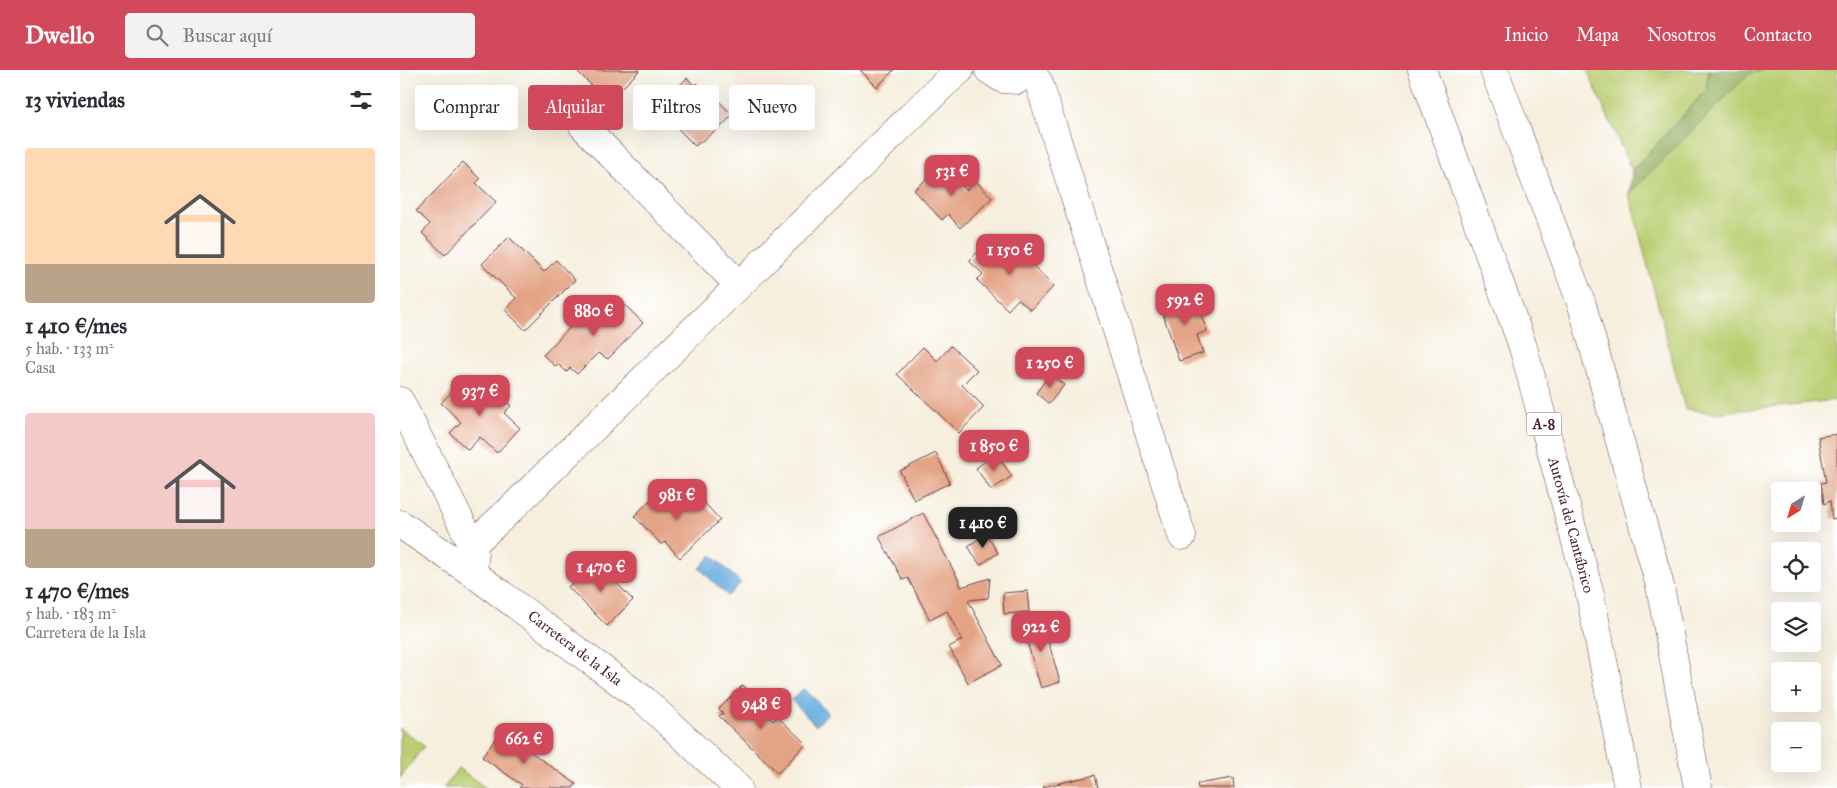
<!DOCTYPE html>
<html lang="es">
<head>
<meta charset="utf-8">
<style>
  body { margin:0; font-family:"IM FELL Great Primer",serif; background:#f2f2f3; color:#2b2b33; height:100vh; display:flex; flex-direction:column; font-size:19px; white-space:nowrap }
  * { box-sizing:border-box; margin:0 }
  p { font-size:16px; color:#7c7c81 }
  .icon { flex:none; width:28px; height:28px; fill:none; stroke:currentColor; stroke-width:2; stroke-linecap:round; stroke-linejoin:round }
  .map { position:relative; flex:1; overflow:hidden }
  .details { display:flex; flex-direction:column; background:#fff; width:400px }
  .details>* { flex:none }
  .banner { position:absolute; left:15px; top:15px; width:475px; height:45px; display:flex; gap:10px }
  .needle { width:32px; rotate:218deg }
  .fabs { position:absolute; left:1371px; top:412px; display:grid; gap:10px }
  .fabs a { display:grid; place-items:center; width:50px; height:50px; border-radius:5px; background:#fff; box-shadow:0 5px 20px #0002; font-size:25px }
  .price { position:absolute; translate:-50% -42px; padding:0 11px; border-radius:10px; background:#d1495b; color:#fff; font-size:16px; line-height:32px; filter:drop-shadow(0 1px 2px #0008) }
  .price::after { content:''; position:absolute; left:50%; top:30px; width:15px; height:11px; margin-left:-8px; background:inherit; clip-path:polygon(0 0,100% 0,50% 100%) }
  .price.on { background:#222; color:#fff }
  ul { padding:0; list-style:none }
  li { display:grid; align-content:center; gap:10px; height:265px; padding:0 25px }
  li span { display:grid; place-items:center; height:155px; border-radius:5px; color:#555 }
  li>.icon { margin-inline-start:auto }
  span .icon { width:90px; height:90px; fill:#fffc; stroke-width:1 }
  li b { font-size:21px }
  h2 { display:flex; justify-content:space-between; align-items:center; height:60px; padding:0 25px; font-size:21px }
  .tag { padding:0 18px; border-radius:5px; background:#fff; box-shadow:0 5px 20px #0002; font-size:18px; line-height:45px }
  .tag.on { background:#d1495b; color:#fff }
  header { display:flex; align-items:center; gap:30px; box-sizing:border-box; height:70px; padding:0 25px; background:#d1495b; color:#fff }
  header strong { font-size:24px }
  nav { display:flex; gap:28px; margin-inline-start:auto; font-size:18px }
  .search { width:350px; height:45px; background:#f2f2f3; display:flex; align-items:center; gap:12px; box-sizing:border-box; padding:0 18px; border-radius:5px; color:#7c7c81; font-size:19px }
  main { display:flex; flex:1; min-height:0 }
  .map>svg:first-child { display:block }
  .green { fill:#bacd70; stroke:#82764e }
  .forest { fill:#93b062; stroke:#6e6846 }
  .water { fill:#65abdb; stroke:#586583 }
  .building { fill:#e3a384 }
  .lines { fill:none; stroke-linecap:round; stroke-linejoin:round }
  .minor-casing { stroke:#643e46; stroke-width:29 }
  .highway-casing { stroke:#643e46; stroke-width:29 }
  .minor { stroke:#fff; stroke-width:28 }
  .highway { stroke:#fff; stroke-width:28 }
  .labels { text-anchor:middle; stroke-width:4; stroke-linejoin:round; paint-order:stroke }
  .shield { fill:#fff; stroke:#80626b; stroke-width:1 }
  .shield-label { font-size:14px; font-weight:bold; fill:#4a1f2b }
  .street-label { font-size:15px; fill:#4a1f2b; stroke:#fff }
</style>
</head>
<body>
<header>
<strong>Dwello</strong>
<div class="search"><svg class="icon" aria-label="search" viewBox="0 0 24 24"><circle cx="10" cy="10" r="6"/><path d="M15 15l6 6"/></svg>Buscar aquí</div>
<nav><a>Inicio</a><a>Mapa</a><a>Nosotros</a><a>Contacto</a></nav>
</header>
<main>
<section class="details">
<h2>13 viviendas<svg class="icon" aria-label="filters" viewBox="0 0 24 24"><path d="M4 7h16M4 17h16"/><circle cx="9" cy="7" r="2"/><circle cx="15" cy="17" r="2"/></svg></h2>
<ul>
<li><span style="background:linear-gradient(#ffd9b3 75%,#b9a48a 0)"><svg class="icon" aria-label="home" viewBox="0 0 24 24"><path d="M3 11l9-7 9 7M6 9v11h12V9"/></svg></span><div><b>1 410 €/mes</b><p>5 hab. · 133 m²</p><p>Casa</p></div></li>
<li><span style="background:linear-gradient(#f6c9c9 75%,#b9a48a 0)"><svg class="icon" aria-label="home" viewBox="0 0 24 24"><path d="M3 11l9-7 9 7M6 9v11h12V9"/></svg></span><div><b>1 470 €/mes</b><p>5 hab. · 183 m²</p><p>Carretera de la Isla</p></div></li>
</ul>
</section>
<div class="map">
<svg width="1437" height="718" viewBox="0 0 1437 718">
  <rect width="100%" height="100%" fill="#fff"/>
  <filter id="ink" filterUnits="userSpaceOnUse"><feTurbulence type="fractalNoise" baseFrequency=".02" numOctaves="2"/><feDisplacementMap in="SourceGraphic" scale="10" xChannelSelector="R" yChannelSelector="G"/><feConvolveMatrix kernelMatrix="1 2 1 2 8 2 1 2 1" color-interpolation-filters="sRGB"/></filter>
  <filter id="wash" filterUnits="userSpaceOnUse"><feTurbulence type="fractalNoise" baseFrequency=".0096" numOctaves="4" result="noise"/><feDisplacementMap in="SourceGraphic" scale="20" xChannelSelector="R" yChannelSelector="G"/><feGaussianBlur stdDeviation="1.12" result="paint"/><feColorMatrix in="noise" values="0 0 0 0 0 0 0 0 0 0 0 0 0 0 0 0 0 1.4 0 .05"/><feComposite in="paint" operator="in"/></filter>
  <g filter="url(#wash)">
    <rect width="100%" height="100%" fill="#f6efde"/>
    <g class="green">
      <polygon points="1187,0 1309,0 1306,20 1232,101"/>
      <polygon points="1363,0 1437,0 1437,330 1314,343 1285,339 1229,124 1348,5"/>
      <polygon points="0,658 24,676 0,708"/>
      <polygon points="58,698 86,718 44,718"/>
    </g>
    <polygon class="forest" points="1309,0 1363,0 1348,5 1229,124 1232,101 1306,20"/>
    <g class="water">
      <polygon points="312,485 341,513 328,526 299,498"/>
      <polygon points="404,618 428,643 416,656 391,630"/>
    </g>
    <g id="blocks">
      <g class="building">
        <polygon points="176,0 240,0 208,32"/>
        <polygon points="460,0 494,0 477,17"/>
        <polygon points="287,8 295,16 297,13 316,32 318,30 332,45 323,55 295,76 257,37"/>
        <polygon points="63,92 80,109 76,113 96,132 45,185 22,163 30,154 16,141"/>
        <polygon points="542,95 566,120 576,111 592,128 560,158 548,144 542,150 514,120"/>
        <polygon points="593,166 608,181 613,176 654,216 631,240 618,229 608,240 577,210 583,204 569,191"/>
        <polygon points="109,167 144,202 156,190 175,210 125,260 105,240 116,228 82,194"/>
        <polygon points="794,225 807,261 797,265 803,283 779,291 760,236"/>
        <polygon points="218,228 243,253 208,289 198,283 177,304 170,298 167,302 158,294 155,296 143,285 187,240 197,249"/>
        <polygon points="551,276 577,300 562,315 584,337 559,363 497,304 523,277 537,291"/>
        <polygon points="650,304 664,315 649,334 636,323"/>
        <polygon points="65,308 85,326 93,318 111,336 104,343 120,358 97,383 80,367 68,380 50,363 61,352 41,333"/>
        <polygon points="1437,364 1437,448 1432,449 1430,431 1424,434 1421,413 1426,412 1418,367"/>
        <polygon points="536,383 550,413 514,430 500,401"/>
        <polygon points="596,384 612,406 591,420 576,398"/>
        <polygon points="275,417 294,436 301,429 320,450 280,488 265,472 262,475 234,446 259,422 264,427"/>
        <polygon points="523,443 559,511 561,517 590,508 588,528 568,530 602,595 568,613 549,577 562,570 547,541 530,550 508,508 503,510 479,467"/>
        <polygon points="586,464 598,483 580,495 568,476"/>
        <polygon points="195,491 233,530 207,556 168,517"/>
        <polygon points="627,521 629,542 604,544 603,523"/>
        <polygon points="642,549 660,612 641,618 622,555"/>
        <polygon points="343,615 360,632 357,635 373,651 377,646 406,674 378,703 319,646 323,643 319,639"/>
        <polygon points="101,661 176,714 173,718 119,718 122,715 82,687"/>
        <polygon points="695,705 698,718 644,718 643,717"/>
        <polygon points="833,708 834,718 798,718 797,714"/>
      </g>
    </g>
  </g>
  <g filter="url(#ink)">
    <use href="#blocks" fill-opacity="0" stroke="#643e46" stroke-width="1"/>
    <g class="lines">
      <g class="minor-casing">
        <g id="minor">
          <polyline points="589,0 603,9 617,10 629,0"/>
          <polyline points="630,0 639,13 782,466"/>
          <polyline points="183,56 338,214"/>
          <polyline points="0,331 66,462 74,484 74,492"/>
          <polyline points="0,454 74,504 244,630 338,718"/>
          <polyline points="71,476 111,439 543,15 560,0"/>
        </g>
      </g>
      <g class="highway-casing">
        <g id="highway">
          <polyline points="1022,0 1123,277 1190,524 1228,718"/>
          <polyline points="1094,0 1182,235 1260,516 1298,718"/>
        </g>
      </g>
      <use href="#minor" class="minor"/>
      <use href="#highway" class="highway"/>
    </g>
  </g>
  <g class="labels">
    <rect class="shield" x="1126.5" y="342.5" width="35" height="23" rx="4"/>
    <g class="shield-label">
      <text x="1144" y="359">A-8</text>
    </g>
    <g class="street-label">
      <text transform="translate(1171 455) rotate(75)" y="5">Autovía del Cantábrico</text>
      <text transform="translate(175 578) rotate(37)" y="5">Carretera de la Isla</text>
    </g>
  </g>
</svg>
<div class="fabs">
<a><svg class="needle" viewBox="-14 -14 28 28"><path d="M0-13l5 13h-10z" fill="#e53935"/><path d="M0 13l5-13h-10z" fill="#7c7c81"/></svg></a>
<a><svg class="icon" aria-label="locate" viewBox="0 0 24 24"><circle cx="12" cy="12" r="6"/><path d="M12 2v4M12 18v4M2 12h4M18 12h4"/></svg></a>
<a><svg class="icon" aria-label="layers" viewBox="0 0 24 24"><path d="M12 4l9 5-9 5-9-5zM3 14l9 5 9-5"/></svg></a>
<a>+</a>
<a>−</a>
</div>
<b class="price" style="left:552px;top:127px">531 €</b>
<b class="price" style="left:610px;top:206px">1 150 €</b>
<b class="price" style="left:785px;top:256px">592 €</b>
<b class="price" style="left:194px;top:267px">880 €</b>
<b class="price" style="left:650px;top:319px">1 250 €</b>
<b class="price" style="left:80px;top:347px">937 €</b>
<b class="price" style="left:594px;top:402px">1 850 €</b>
<b class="price" style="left:277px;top:451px">981 €</b>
<b class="price on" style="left:583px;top:479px">1 410 €</b>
<b class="price" style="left:201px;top:523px">1 470 €</b>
<b class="price" style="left:641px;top:583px">922 €</b>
<b class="price" style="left:361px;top:660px">948 €</b>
<b class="price" style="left:124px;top:695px">662 €</b>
<div class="banner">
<a class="tag">Comprar</a>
<a class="tag on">Alquilar</a>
<a class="tag">Filtros</a>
<a class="tag">Nuevo</a>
</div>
</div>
</main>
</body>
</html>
